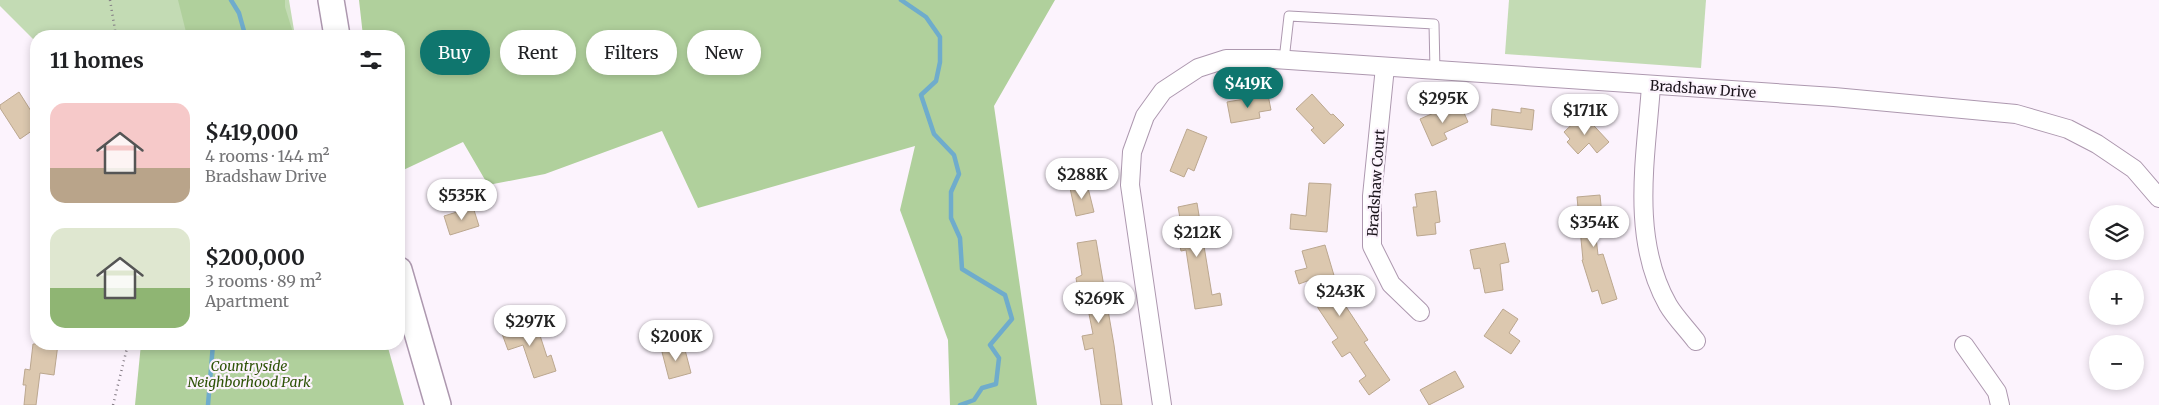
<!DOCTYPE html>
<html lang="en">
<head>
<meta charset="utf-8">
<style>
  body { margin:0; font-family:Merriweather,serif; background:#f2f2f2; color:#202124; height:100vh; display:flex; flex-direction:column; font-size:19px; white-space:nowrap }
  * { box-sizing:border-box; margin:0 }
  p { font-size:16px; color:#757577 }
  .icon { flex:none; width:28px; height:28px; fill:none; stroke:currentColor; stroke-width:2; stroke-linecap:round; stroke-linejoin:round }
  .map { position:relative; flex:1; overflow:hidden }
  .details { position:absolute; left:30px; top:30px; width:375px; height:320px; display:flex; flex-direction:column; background:#fff; border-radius:20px; box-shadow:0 2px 8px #0003 }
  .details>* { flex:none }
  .hud { position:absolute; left:420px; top:30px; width:475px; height:45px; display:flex; gap:10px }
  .controls { position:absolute; left:2089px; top:205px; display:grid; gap:10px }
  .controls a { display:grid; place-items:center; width:55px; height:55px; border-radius:50%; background:#fff; box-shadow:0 2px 8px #0003; font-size:25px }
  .price { position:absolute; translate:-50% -42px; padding:0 11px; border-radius:18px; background:#fff; color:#222; font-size:16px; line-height:32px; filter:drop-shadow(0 1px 2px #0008) }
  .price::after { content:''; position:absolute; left:50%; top:30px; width:15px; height:11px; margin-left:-8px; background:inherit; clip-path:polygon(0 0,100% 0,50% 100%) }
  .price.on { background:#0f766e; color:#fff }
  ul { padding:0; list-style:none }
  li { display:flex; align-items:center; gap:15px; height:125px; padding:0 20px }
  li span { display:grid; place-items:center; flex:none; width:140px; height:100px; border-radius:15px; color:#555 }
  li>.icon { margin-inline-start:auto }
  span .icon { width:60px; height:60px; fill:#fffc; stroke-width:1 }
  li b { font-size:21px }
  h2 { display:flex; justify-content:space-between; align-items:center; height:60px; padding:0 20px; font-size:21px }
  .pill { padding:0 18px; border-radius:22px; background:#fff; box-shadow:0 2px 8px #0003; font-size:18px; line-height:45px }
  .pill.on { background:#0f766e; color:#fff }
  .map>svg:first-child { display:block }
  .green { fill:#c3dbb4 }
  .forest { fill:#b0d09c }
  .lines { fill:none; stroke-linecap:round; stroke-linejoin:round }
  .stream { stroke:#6faccc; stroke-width:4.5 }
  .building { fill:#dcc8af; stroke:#bba78f }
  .lane-casing { stroke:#ad98af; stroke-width:11 }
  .street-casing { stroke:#ad98af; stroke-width:20 }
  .secondary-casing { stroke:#ad98af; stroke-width:28 }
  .path { stroke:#827a83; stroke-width:2.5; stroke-dasharray:1 4; stroke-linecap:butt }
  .lane { stroke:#fff; stroke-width:9 }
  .street { stroke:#fff; stroke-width:18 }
  .secondary { stroke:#fff; stroke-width:25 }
  .labels { text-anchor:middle; stroke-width:4.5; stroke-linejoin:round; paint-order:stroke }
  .street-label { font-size:14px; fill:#1a131b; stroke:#fcf3fd }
  .park-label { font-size:14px; font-style:italic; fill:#2e5307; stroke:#fcf3fd }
</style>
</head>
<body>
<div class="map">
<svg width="2159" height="405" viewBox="0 0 2159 405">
  <rect width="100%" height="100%" fill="#fcf3fd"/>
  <g class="green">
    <polygon points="0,0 289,0 295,36 36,36 36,42 0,6"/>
    <polygon points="1509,0 1706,0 1701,68 1505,54"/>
  </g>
  <g class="forest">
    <polygon points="178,0 285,0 285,7 294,36 182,36 186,32"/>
    <polygon points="359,0 1055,0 994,106 1037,405 950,405 948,340 900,210 915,146 698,208 662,131 545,174 488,185 463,142 399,172 399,36 363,36"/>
    <polygon points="141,344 387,344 404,405 135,405"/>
  </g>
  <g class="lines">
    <g class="stream">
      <polyline points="231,0 239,13 244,31 233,36"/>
      <polyline points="901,0 926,17 940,37 940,62 936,81 921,95 934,134 954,155 959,174 951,192 951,218 960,238 962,269 1005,295 1012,319 990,345 999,358 996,384 982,388 974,400 960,405"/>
      <polyline points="208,405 213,344"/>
    </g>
  </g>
  <g class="building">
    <polygon points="19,92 36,119 36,128 20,139 0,108 0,105"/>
    <polygon points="1312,94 1331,115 1333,114 1344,125 1324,144 1311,130 1314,128 1296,109"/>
    <polygon points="1268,95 1271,110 1259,112 1260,118 1231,123 1227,102"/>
    <polygon points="1461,106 1468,122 1444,133 1447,139 1432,146 1420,119 1436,112 1438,117"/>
    <polygon points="1521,108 1534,110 1532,130 1491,125 1492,109 1521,113"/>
    <polygon points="1583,114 1609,142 1597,153 1589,143 1578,154 1567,142 1570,139 1564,132"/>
    <polygon points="1187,129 1207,137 1194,171 1188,168 1184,177 1170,171"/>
    <polygon points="1309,183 1331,184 1327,232 1290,229 1291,214 1306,216"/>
    <polygon points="1087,184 1094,212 1076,216 1070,188"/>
    <polygon points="1436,191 1440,222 1435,223 1436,234 1417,236 1413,207 1417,207 1415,194"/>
    <polygon points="1600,195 1603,227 1595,228 1598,255 1603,254 1617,299 1602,304 1598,290 1592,292 1582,260 1583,260 1577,197"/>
    <polygon points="1197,203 1212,295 1220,293 1222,305 1195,309 1186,250 1181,251 1178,236 1183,235 1178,207"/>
    <polygon points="473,207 479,226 450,235 444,216"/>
    <polygon points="1096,240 1114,345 1122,405 1101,405 1093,348 1085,350 1082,336 1093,334 1084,289 1078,290 1076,278 1082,275 1077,243"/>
    <polygon points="1505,243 1509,262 1500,264 1503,290 1485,293 1480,268 1474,269 1470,250"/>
    <polygon points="1325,245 1341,299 1368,340 1364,342 1390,380 1369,395 1359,381 1366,376 1350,352 1342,357 1332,342 1338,338 1318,308 1310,280 1299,284 1295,271 1307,268 1302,251"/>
    <polygon points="1503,309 1518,319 1509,333 1520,341 1511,354 1484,336"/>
    <polygon points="535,320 547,357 551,355 556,371 534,378 523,345 508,350 501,331"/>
    <polygon points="33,344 58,344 54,375 40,373 36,405 24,405 26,385 23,385 25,369 30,370"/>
    <polygon points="684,346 691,373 669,379 662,352"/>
    <polygon points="1455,371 1464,387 1429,405 1420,390"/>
  </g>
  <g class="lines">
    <g class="lane-casing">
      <polyline id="lane" points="1284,60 1289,16 1434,24 1435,71"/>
    </g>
    <g class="street-casing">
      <g id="street">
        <polyline points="1385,67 1372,196 1372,246 1391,284 1420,312"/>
        <path d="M1651,86C1646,158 1630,238 1668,305C1675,317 1687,329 1696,341"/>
        <polyline points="1964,345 1997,392 2000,405"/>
        <polyline points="1162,405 1130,185 1132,152 1145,116 1163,91 1198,68 1226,59 1274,59 1834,97 2016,114 2068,129 2097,144 2134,169 2159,198"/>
      </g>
    </g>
    <g class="secondary-casing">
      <g id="secondary">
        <polyline points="331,0 337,36"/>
        <polyline points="399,270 438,405"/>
      </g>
    </g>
    <g class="path">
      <polyline points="110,0 116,36"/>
      <polyline points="113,405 128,344"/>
    </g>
    <use href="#lane" class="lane"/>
    <use href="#street" class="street"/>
    <use href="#secondary" class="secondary"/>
  </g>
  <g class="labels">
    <g class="street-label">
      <text transform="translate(1703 89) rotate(4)" y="5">Bradshaw Drive</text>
      <text transform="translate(1376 183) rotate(-86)" y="5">Bradshaw Court</text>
    </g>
    <g class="park-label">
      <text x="249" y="371">Countryside<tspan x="249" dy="16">Neighborhood Park</tspan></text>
    </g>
  </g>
</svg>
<div class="controls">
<a><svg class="icon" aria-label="layers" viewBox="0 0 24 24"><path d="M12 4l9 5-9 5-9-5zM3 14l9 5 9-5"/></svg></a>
<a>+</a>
<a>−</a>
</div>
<b class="price on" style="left:1248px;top:109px">$419K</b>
<b class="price" style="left:1443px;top:124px">$295K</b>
<b class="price" style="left:1585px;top:136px">$171K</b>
<b class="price" style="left:1082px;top:200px">$288K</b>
<b class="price" style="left:462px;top:221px">$535K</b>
<b class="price" style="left:1594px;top:248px">$354K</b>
<b class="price" style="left:1197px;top:258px">$212K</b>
<b class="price" style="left:1340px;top:317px">$243K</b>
<b class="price" style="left:1099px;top:324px">$269K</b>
<b class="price" style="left:530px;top:347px">$297K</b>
<b class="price" style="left:676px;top:362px">$200K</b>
<div class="hud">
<a class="pill on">Buy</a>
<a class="pill">Rent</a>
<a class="pill">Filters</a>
<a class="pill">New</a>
</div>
<section class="details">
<h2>11 homes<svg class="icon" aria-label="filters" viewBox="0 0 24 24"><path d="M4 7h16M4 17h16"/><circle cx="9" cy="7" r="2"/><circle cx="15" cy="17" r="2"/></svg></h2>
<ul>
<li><span style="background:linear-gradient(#f6c9c9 65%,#b9a48a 0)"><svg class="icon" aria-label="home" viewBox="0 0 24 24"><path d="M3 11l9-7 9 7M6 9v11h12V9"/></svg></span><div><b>$419,000</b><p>4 rooms · 144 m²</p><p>Bradshaw Drive</p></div></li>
<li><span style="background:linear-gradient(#dfe7d0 60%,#8fb573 0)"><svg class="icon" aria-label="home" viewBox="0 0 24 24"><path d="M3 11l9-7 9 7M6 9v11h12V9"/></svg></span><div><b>$200,000</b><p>3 rooms · 89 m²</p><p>Apartment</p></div></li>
</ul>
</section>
</div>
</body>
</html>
